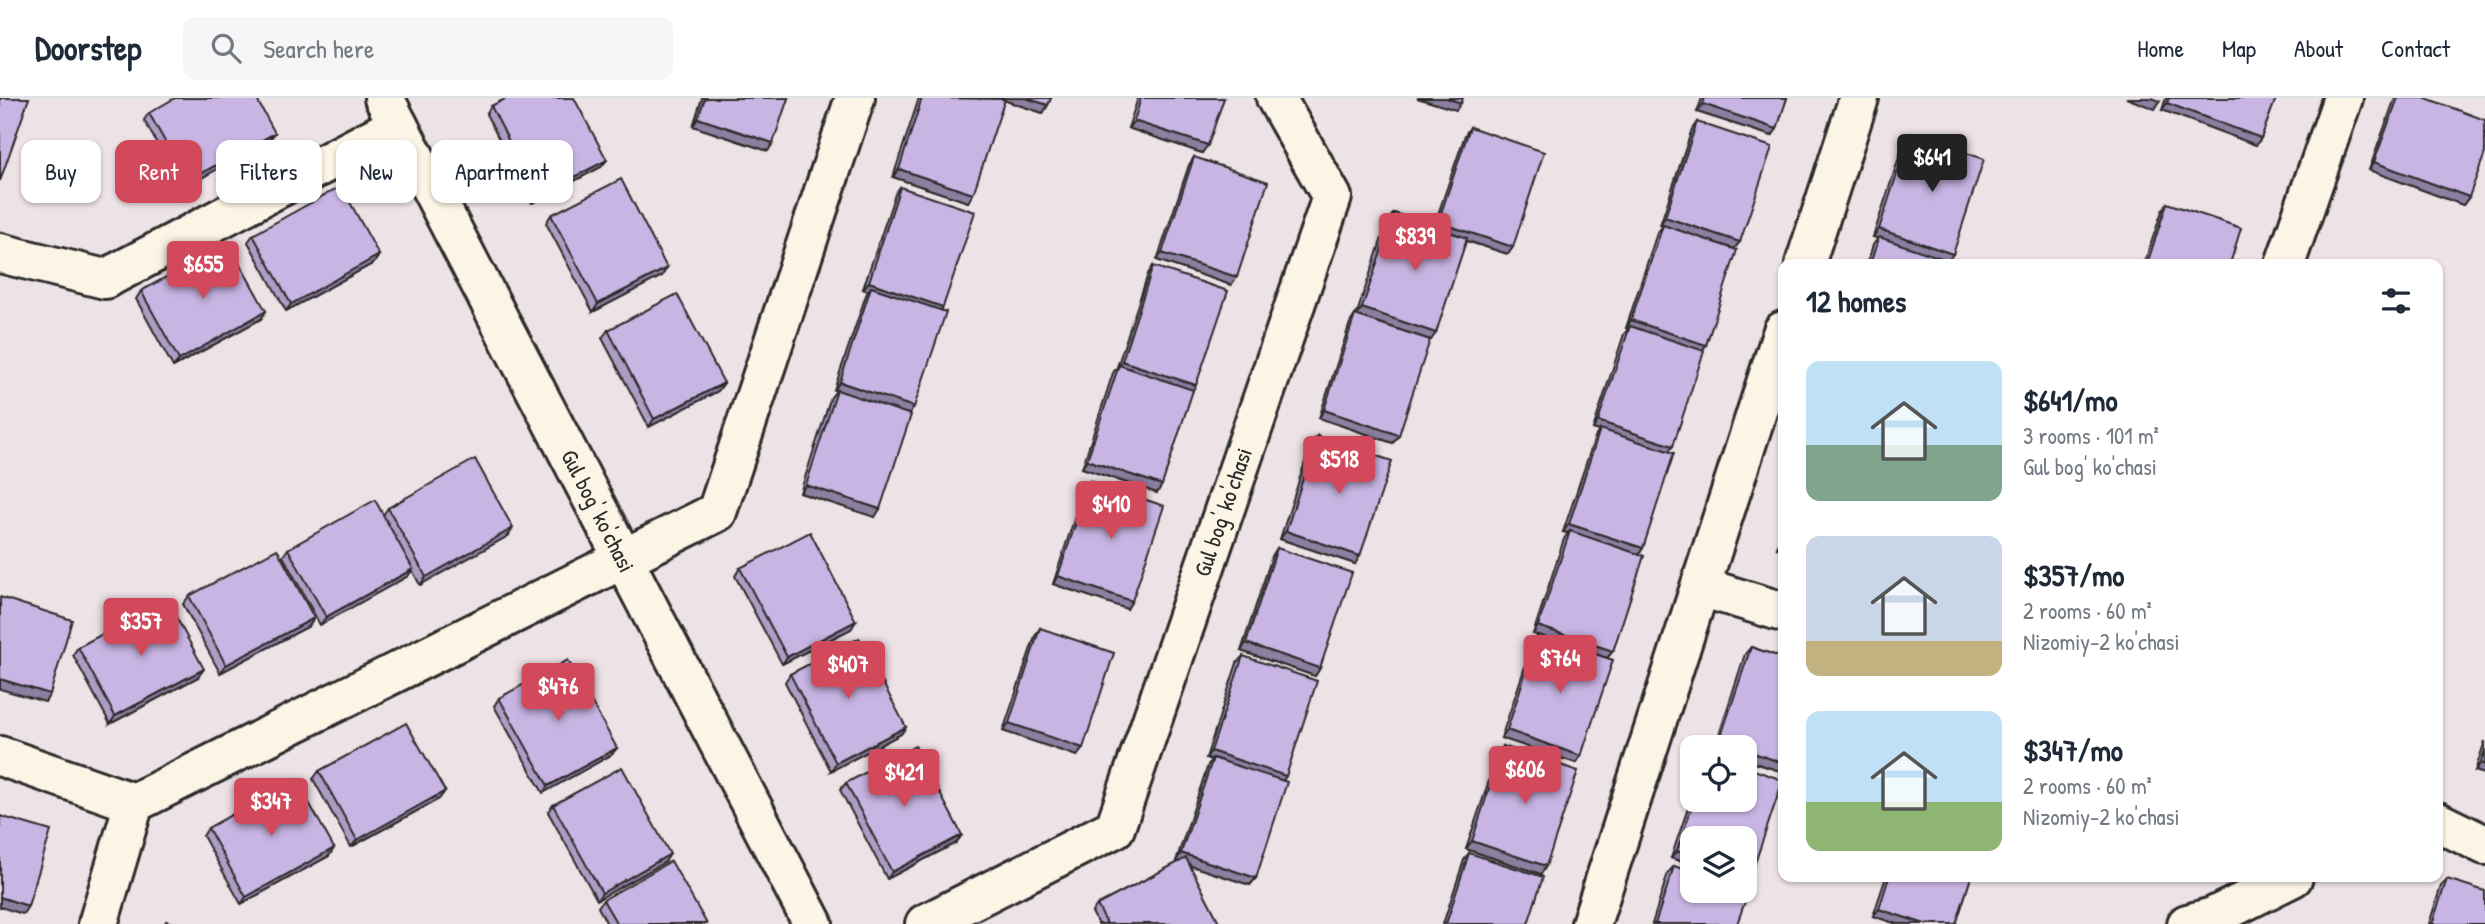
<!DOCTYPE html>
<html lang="en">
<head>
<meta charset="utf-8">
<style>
  body { margin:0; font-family:"Patrick Hand",sans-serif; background:#f6f6f7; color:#1f2937; height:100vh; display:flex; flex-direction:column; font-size:26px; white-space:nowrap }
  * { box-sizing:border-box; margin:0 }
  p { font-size:23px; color:#747a83 }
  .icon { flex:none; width:38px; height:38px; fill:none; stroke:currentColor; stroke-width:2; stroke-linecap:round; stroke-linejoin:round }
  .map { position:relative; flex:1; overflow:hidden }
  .sheet { position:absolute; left:1778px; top:161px; width:665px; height:623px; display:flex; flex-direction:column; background:#fff; border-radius:14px; box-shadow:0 2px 5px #0004 }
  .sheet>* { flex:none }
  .top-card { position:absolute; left:21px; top:42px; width:665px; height:63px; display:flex; gap:14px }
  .buttons { position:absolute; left:1680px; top:637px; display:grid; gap:14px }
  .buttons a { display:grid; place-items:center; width:77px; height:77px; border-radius:14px; background:#fff; box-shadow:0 2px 5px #0004; font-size:35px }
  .price { position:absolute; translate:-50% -60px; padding:0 16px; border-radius:7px; background:#d1495b; color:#fff; font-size:23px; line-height:46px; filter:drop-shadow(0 2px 4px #0008) }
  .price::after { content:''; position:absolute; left:50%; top:42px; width:21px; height:16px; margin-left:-10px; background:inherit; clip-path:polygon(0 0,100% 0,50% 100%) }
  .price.selected { background:#222; color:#fff }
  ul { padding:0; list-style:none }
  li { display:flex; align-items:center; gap:21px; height:175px; padding:0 28px }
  li span { display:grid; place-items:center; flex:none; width:196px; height:140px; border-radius:14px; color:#555 }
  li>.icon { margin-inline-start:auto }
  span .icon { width:84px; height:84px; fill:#fffc; stroke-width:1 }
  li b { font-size:30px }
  h2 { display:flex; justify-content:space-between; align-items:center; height:84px; padding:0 28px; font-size:30px }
  .chip { padding:0 24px; border-radius:14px; background:#fff; box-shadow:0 2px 5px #0004; font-size:24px; line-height:63px }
  .chip.selected { background:#d1495b; color:#fff }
  header { display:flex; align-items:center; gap:42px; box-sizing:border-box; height:98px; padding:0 35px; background:#fff; border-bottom:2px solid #e0e1e3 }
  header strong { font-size:33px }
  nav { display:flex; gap:38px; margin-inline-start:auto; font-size:24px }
  .search { width:490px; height:63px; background:#f6f6f7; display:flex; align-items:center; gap:18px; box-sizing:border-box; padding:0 24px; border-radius:14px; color:#747a83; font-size:26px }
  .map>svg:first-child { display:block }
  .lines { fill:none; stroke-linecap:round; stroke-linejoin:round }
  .minor-casing { stroke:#2b2b2b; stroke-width:44 }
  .minor { stroke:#fcf5e5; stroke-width:38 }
  .wall { fill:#ad9cc4; stroke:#2b2b2b; stroke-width:2 }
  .shaded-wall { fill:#8d7fa0; stroke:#2b2b2b; stroke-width:2 }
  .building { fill:#c9b5e4; stroke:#2b2b2b; stroke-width:2 }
  .labels { text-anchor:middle; stroke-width:5; stroke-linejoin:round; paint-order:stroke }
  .street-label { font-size:23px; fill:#2b2b2b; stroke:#fcf5e5 }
</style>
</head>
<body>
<header>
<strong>Doorstep</strong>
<div class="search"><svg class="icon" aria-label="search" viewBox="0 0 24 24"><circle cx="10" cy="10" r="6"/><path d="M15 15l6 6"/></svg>Search here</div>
<nav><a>Home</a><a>Map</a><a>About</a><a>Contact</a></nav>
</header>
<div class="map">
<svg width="2485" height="826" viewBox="0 0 2485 826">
  <rect width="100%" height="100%" fill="#ede2e5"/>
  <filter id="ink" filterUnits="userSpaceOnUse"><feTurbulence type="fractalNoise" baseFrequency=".0143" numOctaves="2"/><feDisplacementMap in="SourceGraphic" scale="14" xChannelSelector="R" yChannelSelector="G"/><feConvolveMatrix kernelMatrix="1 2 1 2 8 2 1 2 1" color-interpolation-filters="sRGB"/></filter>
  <g filter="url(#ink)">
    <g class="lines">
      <g class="minor-casing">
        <g id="minor">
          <polyline points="384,0 813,826"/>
          <polyline points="0,155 105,181 398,27"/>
          <polyline points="1805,166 1859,0"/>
          <polyline points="2285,166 2343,0"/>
          <polyline points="1701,489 1783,514"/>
          <polyline points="0,658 134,705"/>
          <polyline points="2438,724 2485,747"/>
          <polyline points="98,826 134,705 717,414 855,0"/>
          <polyline points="925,826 1115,730 1332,99 1276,0"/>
          <polyline points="1591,826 1783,233"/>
          <polyline points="2187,826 2213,819 2293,779"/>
        </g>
      </g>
      <use href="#minor" class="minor"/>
    </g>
    <g class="wall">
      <polygon points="702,0 788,0 768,53 693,28"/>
      <polygon points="919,0 1051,0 1048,7 1043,15 1004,2 968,104 893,79"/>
      <polygon points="1138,0 1224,0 1202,55 1128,30"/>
      <polygon points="1702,0 1787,0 1772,38 1697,14"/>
      <polygon points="2166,0 2276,0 2261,40 2256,47 2162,12"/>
      <polygon points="2395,0 2426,0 2469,99 2463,107 2369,72"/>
      <polygon points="491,8 601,69 532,105 486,16"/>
      <polygon points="149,15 275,35 269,42 182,91 144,22"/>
      <polygon points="1697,24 1734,151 1706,247 1702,252 1669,354 1643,450 1639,456 1613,553 1607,560 1581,658 1576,665 1501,640 1533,545 1538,537 1533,536 1564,441 1568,435 1563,434 1595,339 1599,333 1593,331 1624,236 1628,231 1626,230 1657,135 1663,128 1660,127 1692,31"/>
      <polygon points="1470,29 1513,149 1508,156 1466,143 1431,242 1356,218 1388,122 1394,115 1434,128 1465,37"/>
      <polygon points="1910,36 1948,162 1953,166 1867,166 1873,147 1878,140 1873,139 1904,44"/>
      <polygon points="1194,59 1231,187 1157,162 1189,67"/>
      <polygon points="900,89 943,209 941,213 909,316 875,419 800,395 831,299 836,293 834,292 866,197 868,193 863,191 895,96"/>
      <polygon points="2167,105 2230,166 2144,166 2162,113"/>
      <polygon points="551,117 662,178 593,214 546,125"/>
      <polygon points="253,137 379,157 374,165 286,213 248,144"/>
      <polygon points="1153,168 1193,292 1157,395 1082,370 1113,275 1117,269 1148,176"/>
      <polygon points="141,193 266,213 261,221 173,269 136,201"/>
      <polygon points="1355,217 1399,337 1393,345 1319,320 1350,225"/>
      <polygon points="608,232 724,285 718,293 649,329 602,240"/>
      <polygon points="1317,338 1355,466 1280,441 1311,346"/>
      <polygon points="1090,383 1127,511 1053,486 1084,391"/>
      <polygon points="388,410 508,438 420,487 412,472 408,478 320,527 283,458 288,451 383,417"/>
      <polygon points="1783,430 1783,452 1777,450"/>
      <polygon points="1277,450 1320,570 1315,578 1241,553 1272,458"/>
      <polygon points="740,470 856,523 851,531 782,566 735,478"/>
      <polygon points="189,498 314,520 309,528 220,575 183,506"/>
      <polygon points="1040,530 1083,650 1077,658 1003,633 1035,538"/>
      <polygon points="78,549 198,579 110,626 73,557"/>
      <polygon points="1751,549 1783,560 1783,674 1745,662 1745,649 1715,649 1745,556"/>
      <polygon points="1243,558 1286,678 1282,683 1256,780 1250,787 1189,767 1220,826 1098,826 1092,814 1097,807 1179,764 1176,763 1208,667 1211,662 1206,660 1237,565"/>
      <polygon points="790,576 906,629 901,636 831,673 785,584"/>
      <polygon points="499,600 617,650 611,657 543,695 494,608"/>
      <polygon points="2485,643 2485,676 2475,673"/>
      <polygon points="1503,648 1546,768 1541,776 1466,751 1498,656"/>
      <polygon points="319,673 445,693 439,701 351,749 313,681"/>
      <polygon points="846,685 962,737 956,745 887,781 840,692"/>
      <polygon points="1692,698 1692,702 1745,702 1751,777 1746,785 1671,760"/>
      <polygon points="553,707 665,764 597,802 548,714"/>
      <polygon points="208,730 334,750 329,758 241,806 203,738"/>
      <polygon points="1469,755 1528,826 1443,826 1464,762"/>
      <polygon points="1674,768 1737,826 1652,826 1668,775"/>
      <polygon points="1886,779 1971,779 1956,826 1897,826 1873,818"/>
      <polygon points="2447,781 2485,826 2429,826 2441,788"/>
      <polygon points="603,802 707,826 607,826 598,809"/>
    </g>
    <g class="shaded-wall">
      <polygon points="997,0 1026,0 1048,7 1043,15"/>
      <polygon points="1417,0 1447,0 1461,5 1456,12"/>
      <polygon points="2126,0 2152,0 2160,3 2155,11"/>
      <polygon points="2167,5 2261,40 2256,47 2162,12"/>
      <polygon points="1703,6 1777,31 1772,38 1697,14"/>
      <polygon points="698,20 773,45 768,53 693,28"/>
      <polygon points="1134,23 1208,47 1202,55 1128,30"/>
      <polygon points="275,35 269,42 182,91 187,83"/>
      <polygon points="607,62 601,69 532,105 537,98"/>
      <polygon points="2374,64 2469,99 2463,107 2369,72"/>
      <polygon points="899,71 973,96 968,104 893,79"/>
      <polygon points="1665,119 1740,144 1734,151 1660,127"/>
      <polygon points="1438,124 1513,149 1508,156 1433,132"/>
      <polygon points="1879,131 1953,156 1948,163 1873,139"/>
      <polygon points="1162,155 1237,179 1231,187 1157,162"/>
      <polygon points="379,157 374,165 286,213 291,206"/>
      <polygon points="667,170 662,178 593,214 598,206"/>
      <polygon points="869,184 943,209 938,216 871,189 868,193 863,191"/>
      <polygon points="1362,210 1436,235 1431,242 1356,218"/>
      <polygon points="266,213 261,221 173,269 179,262"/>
      <polygon points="1631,222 1706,247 1701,255 1630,228 1628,231 1626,230"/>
      <polygon points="1122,263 1196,287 1191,295 1117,271"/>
      <polygon points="840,284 914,309 909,317 834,292"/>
      <polygon points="724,285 718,293 649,329 654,321"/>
      <polygon points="1324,312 1399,337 1393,345 1319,320"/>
      <polygon points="1598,323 1673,348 1667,355 1593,331"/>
      <polygon points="1087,362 1162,387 1157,395 1082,370"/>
      <polygon points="806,387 880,411 875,419 800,395"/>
      <polygon points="1569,426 1643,450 1638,458 1570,433 1568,435 1563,434"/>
      <polygon points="513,430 508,438 420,487 426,479"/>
      <polygon points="1286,433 1360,458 1355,466 1280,441"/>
      <polygon points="1782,443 1783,443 1783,452 1777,450"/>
      <polygon points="413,471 408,478 320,527 326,519"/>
      <polygon points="1058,478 1132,503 1127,511 1053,486"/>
      <polygon points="314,520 309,528 220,575 226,567"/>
      <polygon points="856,523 851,531 782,566 787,559"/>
      <polygon points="1538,528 1613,553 1607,560 1533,536"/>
      <polygon points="1246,545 1320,570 1315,578 1241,553"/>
      <polygon points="204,571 198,579 110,626 115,618"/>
      <polygon points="0,581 50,596 45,604 0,591"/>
      <polygon points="1009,625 1083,650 1077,658 1003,633"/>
      <polygon points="906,629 901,636 831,673 836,665"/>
      <polygon points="1507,632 1581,658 1576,665 1501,640"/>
      <polygon points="1719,644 1736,649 1716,649"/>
      <polygon points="617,650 611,657 543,695 548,688"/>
      <polygon points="1745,652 1783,665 1783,674 1745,662"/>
      <polygon points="1211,653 1286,678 1281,685 1213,660 1211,662 1206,660"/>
      <polygon points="2481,665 2485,667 2485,676 2475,673"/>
      <polygon points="445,693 439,701 351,749 357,742"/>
      <polygon points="962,737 956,745 887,781 892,774"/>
      <polygon points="1472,743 1546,768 1541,776 1466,751"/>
      <polygon points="334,750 329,758 241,806 246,799"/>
      <polygon points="1677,753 1692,758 1692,767 1671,760"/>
      <polygon points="1181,755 1256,780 1250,787 1176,763"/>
      <polygon points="670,756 665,764 597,802 602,795"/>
      <polygon points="1745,775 1751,777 1746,785 1745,784"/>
      <polygon points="0,799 28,808 23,816 0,809"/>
      <polygon points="1879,811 1925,826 1897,826 1873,818"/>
    </g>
    <g class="building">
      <polygon points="0,0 29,0 0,83"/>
      <polygon points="175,0 256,0 275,35 187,83 149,15"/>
      <polygon points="507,0 574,0 607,62 537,98 491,8"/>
      <polygon points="705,0 788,0 773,45 698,20"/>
      <polygon points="922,0 1005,1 973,96 899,71"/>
      <polygon points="1026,0 1051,0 1048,7"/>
      <polygon points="1141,0 1224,0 1208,47 1134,23"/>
      <polygon points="1447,0 1463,0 1461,5"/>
      <polygon points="1705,0 1787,0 1777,31 1703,6"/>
      <polygon points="2169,0 2276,0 2261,40 2167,5"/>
      <polygon points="2398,0 2426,0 2485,22 2485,55 2469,99 2374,64"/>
      <polygon points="1697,24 1772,49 1740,144 1665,119"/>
      <polygon points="1470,29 1544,54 1513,149 1438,124"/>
      <polygon points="1910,36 1984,61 1953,156 1879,131"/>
      <polygon points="1194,59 1268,84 1237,179 1162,155"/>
      <polygon points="621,81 667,170 598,206 551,117"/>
      <polygon points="341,88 379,157 291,206 253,137"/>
      <polygon points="900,89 975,114 943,209 869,184"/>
      <polygon points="2167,105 2241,130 2230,166 2147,166"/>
      <polygon points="1394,115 1467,140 1436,235 1362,210"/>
      <polygon points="1663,127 1737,152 1706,247 1631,222"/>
      <polygon points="1879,139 1953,164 1953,166 1870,166"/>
      <polygon points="228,145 266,213 179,262 141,193"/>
      <polygon points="1153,168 1228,193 1196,287 1122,263"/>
      <polygon points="871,189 946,214 914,309 840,284"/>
      <polygon points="677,196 724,285 654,321 608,232"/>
      <polygon points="1355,217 1430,242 1399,337 1324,312"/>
      <polygon points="1630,228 1704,253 1673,348 1598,323"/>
      <polygon points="1119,267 1193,292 1162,387 1087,362"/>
      <polygon points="837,292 911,317 880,411 806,387"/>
      <polygon points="1600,331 1674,355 1643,450 1569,426"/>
      <polygon points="1317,338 1392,363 1360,458 1286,433"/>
      <polygon points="475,361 513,430 426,479 388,410"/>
      <polygon points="1090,383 1164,408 1132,503 1058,478"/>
      <polygon points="375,402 413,471 326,519 288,451"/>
      <polygon points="1570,433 1644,458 1613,553 1538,528"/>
      <polygon points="810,434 856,523 787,559 740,470"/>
      <polygon points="1277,450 1352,475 1320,570 1246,545"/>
      <polygon points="277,451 314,520 226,567 189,498"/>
      <polygon points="0,499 72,522 50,596 0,581"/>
      <polygon points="167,502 204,571 115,618 78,549"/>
      <polygon points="1040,530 1114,555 1083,650 1009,625"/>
      <polygon points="1538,537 1613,562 1581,658 1507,632"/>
      <polygon points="859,540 906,629 836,665 790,576"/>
      <polygon points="1751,549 1783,560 1783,665 1745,652 1745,649 1736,649 1719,644"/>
      <polygon points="1243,558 1317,583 1286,678 1211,653"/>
      <polygon points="568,562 617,650 548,688 499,600"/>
      <polygon points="406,625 445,693 357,742 319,673"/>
      <polygon points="915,648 962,737 892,774 846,685"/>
      <polygon points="1503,648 1578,673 1546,768 1472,743"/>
      <polygon points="2485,652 2485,667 2481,665"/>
      <polygon points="1213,660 1287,684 1256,780 1181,755"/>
      <polygon points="622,669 670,756 602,795 553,707"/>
      <polygon points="1745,669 1783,682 1751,777 1745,775 1745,740 1692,740 1692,758 1677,753 1694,702 1745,702"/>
      <polygon points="296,681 334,750 246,799 208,730"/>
      <polygon points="0,718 51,733 28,808 0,799"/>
      <polygon points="1469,755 1543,779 1528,826 1446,826"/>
      <polygon points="1186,760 1220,826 1107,826 1097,807"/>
      <polygon points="671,763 707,826 617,826 603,802"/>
      <polygon points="1674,768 1692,774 1692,793 1745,793 1745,791 1749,792 1737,826 1655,826"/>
      <polygon points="1889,779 1971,779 1956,826 1925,826 1879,811"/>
      <polygon points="2447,781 2485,793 2485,826 2432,826"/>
      <polygon points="166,823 175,826 165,826"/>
    </g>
  </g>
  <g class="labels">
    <g class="street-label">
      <text transform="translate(598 413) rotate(63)" y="8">Gul bog' ko'chasi</text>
      <text transform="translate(1223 414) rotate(-71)" y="8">Gul bog' ko'chasi</text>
    </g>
  </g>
</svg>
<div class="buttons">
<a><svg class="icon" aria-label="locate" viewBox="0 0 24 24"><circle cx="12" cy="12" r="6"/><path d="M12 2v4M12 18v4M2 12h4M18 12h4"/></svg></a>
<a><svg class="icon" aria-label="layers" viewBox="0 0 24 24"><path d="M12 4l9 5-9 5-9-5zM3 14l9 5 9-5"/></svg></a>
</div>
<b class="price selected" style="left:1932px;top:96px">$641</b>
<b class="price" style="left:1415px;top:175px">$839</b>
<b class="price" style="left:203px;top:203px">$655</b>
<b class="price" style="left:1339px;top:398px">$518</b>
<b class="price" style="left:1111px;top:443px">$410</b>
<b class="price" style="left:141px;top:560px">$357</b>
<b class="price" style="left:1560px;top:597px">$764</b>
<b class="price" style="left:848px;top:603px">$407</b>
<b class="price" style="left:558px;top:625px">$476</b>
<b class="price" style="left:1525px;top:708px">$606</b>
<b class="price" style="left:904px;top:711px">$421</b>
<b class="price" style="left:271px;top:740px">$347</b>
<div class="top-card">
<a class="chip">Buy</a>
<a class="chip selected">Rent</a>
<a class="chip">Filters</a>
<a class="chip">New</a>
<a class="chip">Apartment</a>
</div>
<section class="sheet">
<h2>12 homes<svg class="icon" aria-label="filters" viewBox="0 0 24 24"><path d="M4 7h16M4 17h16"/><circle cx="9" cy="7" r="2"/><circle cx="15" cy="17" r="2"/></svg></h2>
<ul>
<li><span style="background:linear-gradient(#bfe0f5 60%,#7fa58c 0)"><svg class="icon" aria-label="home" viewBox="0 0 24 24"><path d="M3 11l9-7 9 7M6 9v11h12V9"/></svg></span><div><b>$641/mo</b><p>3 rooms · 101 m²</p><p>Gul bog' ko'chasi</p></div></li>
<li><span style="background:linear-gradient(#c9d6e8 75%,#c2b280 0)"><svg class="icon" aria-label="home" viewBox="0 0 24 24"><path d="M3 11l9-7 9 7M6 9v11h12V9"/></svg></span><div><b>$357/mo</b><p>2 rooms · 60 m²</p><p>Nizomiy-2 ko'chasi</p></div></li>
<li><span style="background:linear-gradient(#bfe0f5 65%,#8fb573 0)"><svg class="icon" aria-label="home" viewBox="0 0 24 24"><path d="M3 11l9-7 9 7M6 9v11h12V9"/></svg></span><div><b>$347/mo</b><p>2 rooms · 60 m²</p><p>Nizomiy-2 ko'chasi</p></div></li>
</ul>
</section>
</div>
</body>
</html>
